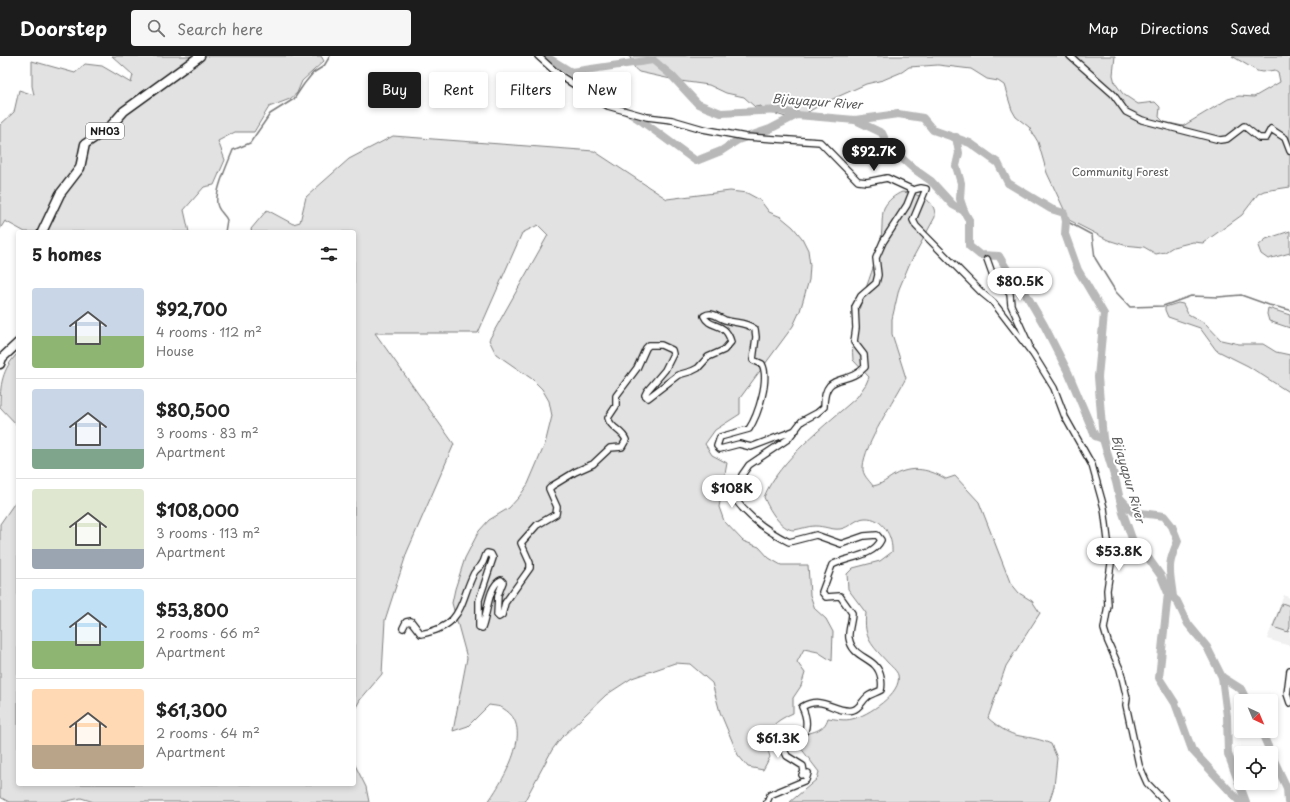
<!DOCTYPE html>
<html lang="en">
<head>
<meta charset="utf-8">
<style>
  body { margin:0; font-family:"Playpen Sans",sans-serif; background:#f6f6f6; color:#222; height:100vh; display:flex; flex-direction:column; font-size:15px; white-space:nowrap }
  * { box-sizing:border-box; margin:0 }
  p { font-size:13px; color:#767676 }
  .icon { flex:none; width:22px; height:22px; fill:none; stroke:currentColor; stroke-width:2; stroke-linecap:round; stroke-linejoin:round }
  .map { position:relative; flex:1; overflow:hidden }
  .sheet { position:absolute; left:16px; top:174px; width:340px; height:556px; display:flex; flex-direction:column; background:#fff; border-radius:4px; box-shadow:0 2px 6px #0003 }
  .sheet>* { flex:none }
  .guide { position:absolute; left:368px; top:16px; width:380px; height:36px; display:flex; gap:8px }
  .needle { width:26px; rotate:136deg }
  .tools { position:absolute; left:1234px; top:638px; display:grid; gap:8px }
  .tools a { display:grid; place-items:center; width:44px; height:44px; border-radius:4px; background:#fff; box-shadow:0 2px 6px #0003; font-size:20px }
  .price { position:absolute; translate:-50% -34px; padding:0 9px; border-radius:14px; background:#fff; color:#222; font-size:13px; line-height:26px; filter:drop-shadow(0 1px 2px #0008) }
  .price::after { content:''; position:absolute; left:50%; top:24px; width:12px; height:9px; margin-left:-6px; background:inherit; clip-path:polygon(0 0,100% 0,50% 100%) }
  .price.selected { background:#1c1c1c; color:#fff }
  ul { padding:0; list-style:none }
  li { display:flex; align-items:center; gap:12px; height:100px; padding:0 16px }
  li+li { border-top:1px solid #e0e0e0 }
  li span { display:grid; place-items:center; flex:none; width:112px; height:80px; border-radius:4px; color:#555 }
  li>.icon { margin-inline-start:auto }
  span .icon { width:48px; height:48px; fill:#fffc; stroke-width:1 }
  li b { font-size:17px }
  h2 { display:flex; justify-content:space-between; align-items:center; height:48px; padding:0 16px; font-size:17px }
  .tag { padding:0 14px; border-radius:4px; background:#fff; box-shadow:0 2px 6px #0003; font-size:14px; line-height:36px }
  .tag.selected { background:#1c1c1c; color:#fff }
  header { display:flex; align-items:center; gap:24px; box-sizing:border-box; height:56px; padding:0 20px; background:#1c1c1c; color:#fff }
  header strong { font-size:19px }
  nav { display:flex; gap:22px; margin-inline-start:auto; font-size:14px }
  .search { width:280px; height:36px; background:#f6f6f6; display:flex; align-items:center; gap:10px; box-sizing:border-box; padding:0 14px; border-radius:4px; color:#767676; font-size:15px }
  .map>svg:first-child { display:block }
  .built { fill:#f0f0f0 }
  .green { fill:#e2e2e2; stroke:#7f7f7f }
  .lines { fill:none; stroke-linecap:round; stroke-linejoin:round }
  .stream { stroke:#7a7a7a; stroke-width:1.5 }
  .river { stroke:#b8b8b8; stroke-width:8 }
  .minor-casing { stroke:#1c1c1c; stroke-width:8 }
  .primary-casing { stroke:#1c1c1c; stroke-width:11 }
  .minor { stroke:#fff; stroke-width:5.5 }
  .primary { stroke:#fff; stroke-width:8 }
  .labels { text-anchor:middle; stroke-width:4; stroke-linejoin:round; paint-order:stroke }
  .shield { fill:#fff; stroke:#606060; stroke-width:1 }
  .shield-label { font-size:10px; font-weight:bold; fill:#1c1c1c }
  .park-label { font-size:11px; fill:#575757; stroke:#fff }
  .water-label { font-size:12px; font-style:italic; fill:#5a5a5a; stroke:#fff }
</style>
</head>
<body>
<header>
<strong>Doorstep</strong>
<div class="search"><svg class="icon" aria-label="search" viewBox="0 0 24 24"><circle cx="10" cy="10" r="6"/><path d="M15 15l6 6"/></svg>Search here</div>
<nav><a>Map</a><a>Directions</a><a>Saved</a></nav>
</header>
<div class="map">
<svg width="1290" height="746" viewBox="0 0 1290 746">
  <rect width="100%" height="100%" fill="#fff"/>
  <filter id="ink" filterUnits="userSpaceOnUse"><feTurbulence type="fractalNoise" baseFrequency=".025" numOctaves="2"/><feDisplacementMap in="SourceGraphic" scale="8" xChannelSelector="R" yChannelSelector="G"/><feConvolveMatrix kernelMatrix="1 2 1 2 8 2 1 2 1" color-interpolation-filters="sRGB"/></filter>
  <g filter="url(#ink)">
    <polygon class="built" points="1284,539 1290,542 1290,590 1267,583"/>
    <g class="green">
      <polygon points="112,0 321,0 324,5 302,25 297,37 290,43 269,51 254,76 235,76 218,85 225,104 214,129 204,131 184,154 189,176 25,176 5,165 0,173 0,69 14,56 19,34 34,39 32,30 32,5 75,17 85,8 102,10 131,27 133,19"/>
      <path d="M629,0H1115L1113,19L1115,27L1123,38L1138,48L1155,46L1160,51L1159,61L1164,66L1183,70L1228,43L1239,40L1254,41L1280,26L1278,16L1275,14L1262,16L1257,15L1232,0H1290V131L1264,135L1258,138L1242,159L1203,187L1193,186L1173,191L1165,196L1156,198L1144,191L1124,189L1108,184L1069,164L1047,117L1038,86L1029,71L1016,61L1012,54L1004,29L998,25L987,23L971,13L938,9L909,11L902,16L883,24L866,28L824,47L799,61L789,62L776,58L764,57L761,50L755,51L744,41L726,37L709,29L680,25L639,16C632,12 633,5 629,0Z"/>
      <path d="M393,80L594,95L667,143L730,135L747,137L760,144L769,156L781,161L793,171L802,182L808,194L810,209L809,224L800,255L793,270L740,342V358L715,374L705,388L712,399L727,407L719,451L724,465L743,485L759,491L769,502L781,509H808L810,539L815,553L826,563L833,576L832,605L818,596L804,593L797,606L805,617L801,630L793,642V657C771,667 762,676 770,701L763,714L748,711L738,699L720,656L712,627L690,608L675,607L632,622L606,639L561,682L552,694L524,746H488C502,726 536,672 504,653C501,650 494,650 489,649L468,670L453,675L467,602L452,547L455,533L465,502L479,475L489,464L509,452L519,441L528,428L545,388L552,360L549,345L542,333L532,323L496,298L489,284L548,179L538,169L522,177L478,277H375L454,388L407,496L385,564L382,618L360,644L354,655V176H252L251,173L267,154L293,168L300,166L306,141L349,103Z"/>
      <path d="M902,136C918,138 936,143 935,161L909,209L899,233L892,263V278L906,322C895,343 864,389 863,411C862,419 869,424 873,430C885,428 891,419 901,416C917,410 933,415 946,423L955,420L979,446L1010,526L1019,537L1032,545L1040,557L1006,610L988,662C997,670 1008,678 1020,680C1032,682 1040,683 1051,688L1057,702L1054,731L1049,746H790L817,723L819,716L797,687L798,680C811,676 824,676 828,662C835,663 845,665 852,663C867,660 903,637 898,619C897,615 891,610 888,607C872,589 863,583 866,557L848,533L847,518L853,512L880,505L892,496C893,481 883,461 865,462C857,462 849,472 840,473C832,474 824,470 815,470C808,470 801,473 794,474C781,474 768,452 764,441C779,404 827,368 857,341L866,328L869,321L853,304C849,264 871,226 880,188C883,177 881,160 884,152C888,144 895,139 902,136Z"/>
      <polygon points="1290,175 1290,197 1268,203 1261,198 1258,190 1266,183"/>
      <polygon points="1178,247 1183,248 1188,258 1205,267 1221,284 1239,288 1263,288 1276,296 1290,299 1290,337 1248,310 1216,294 1200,272 1168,261 1165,254 1165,251"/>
      <polygon points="1268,252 1290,259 1290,272 1269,265 1267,258"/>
      <path d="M18,297V370L0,351C0,329 2,313 18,297Z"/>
      <polygon points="18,442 18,728 354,728 354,707 366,731 369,746 94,746 81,742 63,746 9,746 0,741 0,468"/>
      <polygon points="1282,547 1290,550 1290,571 1288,576 1273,571"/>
    </g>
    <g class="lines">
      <g class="stream">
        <polyline points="1066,165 1092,179 1095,202 1116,236 1130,251 1163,250 1191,240 1218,241 1241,239 1269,249 1290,254"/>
        <path d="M225,176L227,164C225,159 220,156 218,151C212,140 229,105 233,94L250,87L270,58L294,43L304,28L313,17L324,10L330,0"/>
      </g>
      <g class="river">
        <polyline points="545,0 571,16 653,4 672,20 698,48 721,57 780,54 797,59 855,64 898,58 923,62 933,74 970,87 998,107 1008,127 1051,153 1064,157 1066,165 1065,178 1078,214 1104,258 1098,321 1103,383 1116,426 1123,457 1135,491 1149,503 1161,520 1168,537 1177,545 1188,568 1207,591 1222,621 1241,633 1247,645"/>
        <polyline points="571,16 587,30 643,66 696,105 721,95 738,84 770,73 797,59"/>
        <polyline points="855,64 882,77 888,90 914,113 931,125 953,149 964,155"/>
        <polyline points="956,81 959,97 956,110 961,127 960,143 964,155 969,164 969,190 980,199 999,200 1011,220 1023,233 1044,269 1068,316 1095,380 1103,383"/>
        <path d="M1121,443L1133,456L1164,460L1172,470L1178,485C1166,511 1170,514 1173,541"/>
        <polyline points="1168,537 1159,622 1175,647 1192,694 1240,746"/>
        <polyline points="1222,621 1227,660 1228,698 1246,746"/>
        <polyline points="1261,675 1271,697"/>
        <polyline points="1271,698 1287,732 1288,746"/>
      </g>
      <g class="minor-casing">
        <g id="minor">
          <polyline points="538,0 559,19 608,50 647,61 672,64 703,73 746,81 820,86 858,125 867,126 887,122 913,134 921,132 926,133 913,164 916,170 982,237 993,246 1033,298 1054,332 1065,361 1092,409 1104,452 1111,508 1107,534 1108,549 1104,573 1108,586 1120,613 1127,642 1126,649 1139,709 1147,727 1165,746"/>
          <polyline points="1070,0 1113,38 1126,56 1142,64 1220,84 1227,83 1244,70 1259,82 1266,82 1271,73 1285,82 1290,95"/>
          <polyline points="987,203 992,217 1010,238 1011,249 1029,289"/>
          <path d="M403,572L406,566L411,565L421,578C464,570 459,547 474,517C476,513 480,512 482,508C485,504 484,501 487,497L491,498L493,502L479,544V571L482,572C487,561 488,529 501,524L503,526L498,539L497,559L499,561L502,559L505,547L530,512V507L521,487L537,469L556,458L557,451L549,433L552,430L575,416L593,408L610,392L622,391L626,384C622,374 610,372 608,362L616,350V340L637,312L646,292L649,289H661L672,294L673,298L665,314L647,335L645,339L648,342L678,319L692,315L698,312L708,301L724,294L731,286C725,264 710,274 704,260C712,255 717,261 725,264C737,268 743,265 755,273L756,281L753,304L762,308C770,323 758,359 749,373L720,381L717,390L720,393L739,388L751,391L796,374"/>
          <polyline points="1290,614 1287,638 1290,647"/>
          <path d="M767,746L770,739L806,724L808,717L802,719L804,716L803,710L787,700L778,681L796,679L805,675C808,666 806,659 802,651C823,638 835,658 853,654C860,652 862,645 867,641C870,638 876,637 881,634C882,630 882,627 881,622C877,599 853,605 849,582C848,575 852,565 852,557L840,540L826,541L822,536L832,509C847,501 873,501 881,484L877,479L864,480L841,488L816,479L789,486C769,476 749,462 735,443L742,419L749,409L788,383L802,365L817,357L824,351C824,314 846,331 865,311L864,299L854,286L856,272L855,251L861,240L876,227L878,219L876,202L883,186L907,149L913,134"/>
        </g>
      </g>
      <g class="primary-casing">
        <g id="primary">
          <polyline points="42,176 60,138 80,112 85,88 109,72 124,55 200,0"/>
          <polyline points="0,308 2,302 18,287"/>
        </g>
      </g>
      <use href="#minor" class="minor"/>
      <use href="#primary" class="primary"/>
    </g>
  </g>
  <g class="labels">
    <rect class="shield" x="86" y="67" width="38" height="16" rx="3"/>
    <g class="shield-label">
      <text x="105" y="79">NH03</text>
    </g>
    <g class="park-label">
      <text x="1120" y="120">Community Forest</text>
    </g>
    <g class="water-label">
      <text transform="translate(817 46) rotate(4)" y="4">Bijayapur River</text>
      <text transform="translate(1128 423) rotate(74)" y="4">Bijayapur River</text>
    </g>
  </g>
</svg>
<div class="tools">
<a><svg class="needle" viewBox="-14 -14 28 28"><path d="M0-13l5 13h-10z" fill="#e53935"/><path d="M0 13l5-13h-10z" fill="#767676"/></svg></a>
<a><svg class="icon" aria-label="locate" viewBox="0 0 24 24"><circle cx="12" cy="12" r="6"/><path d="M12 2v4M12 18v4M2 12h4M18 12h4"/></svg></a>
</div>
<b class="price selected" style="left:874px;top:116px">$92.7K</b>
<b class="price" style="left:1020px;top:246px">$80.5K</b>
<b class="price" style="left:732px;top:453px">$108K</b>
<b class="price" style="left:1119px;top:516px">$53.8K</b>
<b class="price" style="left:778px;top:703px">$61.3K</b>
<div class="guide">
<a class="tag selected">Buy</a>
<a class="tag">Rent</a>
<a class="tag">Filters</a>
<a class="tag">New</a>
</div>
<section class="sheet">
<h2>5 homes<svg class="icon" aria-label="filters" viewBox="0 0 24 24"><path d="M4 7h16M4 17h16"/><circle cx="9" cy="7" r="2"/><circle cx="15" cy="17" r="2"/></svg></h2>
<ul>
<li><span style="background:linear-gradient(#c9d6e8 60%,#8fb573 0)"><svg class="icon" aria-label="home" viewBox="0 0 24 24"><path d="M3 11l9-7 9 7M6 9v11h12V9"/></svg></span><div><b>$92,700</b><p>4 rooms · 112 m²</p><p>House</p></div></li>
<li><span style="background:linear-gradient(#c9d6e8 75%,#7fa58c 0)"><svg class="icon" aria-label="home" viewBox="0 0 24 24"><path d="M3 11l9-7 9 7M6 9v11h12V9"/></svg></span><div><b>$80,500</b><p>3 rooms · 83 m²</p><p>Apartment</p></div></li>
<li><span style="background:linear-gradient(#dfe7d0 75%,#9aa5b1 0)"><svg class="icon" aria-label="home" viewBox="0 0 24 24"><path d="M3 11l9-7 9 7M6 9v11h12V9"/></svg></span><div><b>$108,000</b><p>3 rooms · 113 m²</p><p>Apartment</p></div></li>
<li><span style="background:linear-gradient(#bfe0f5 65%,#8fb573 0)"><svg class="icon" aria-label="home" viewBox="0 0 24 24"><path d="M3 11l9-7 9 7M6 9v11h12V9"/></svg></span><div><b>$53,800</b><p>2 rooms · 66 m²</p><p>Apartment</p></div></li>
<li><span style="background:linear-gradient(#ffd9b3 70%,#b9a48a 0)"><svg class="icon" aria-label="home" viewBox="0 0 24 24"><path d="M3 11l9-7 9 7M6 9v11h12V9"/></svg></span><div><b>$61,300</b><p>2 rooms · 64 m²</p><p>Apartment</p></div></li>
</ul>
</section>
</div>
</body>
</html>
